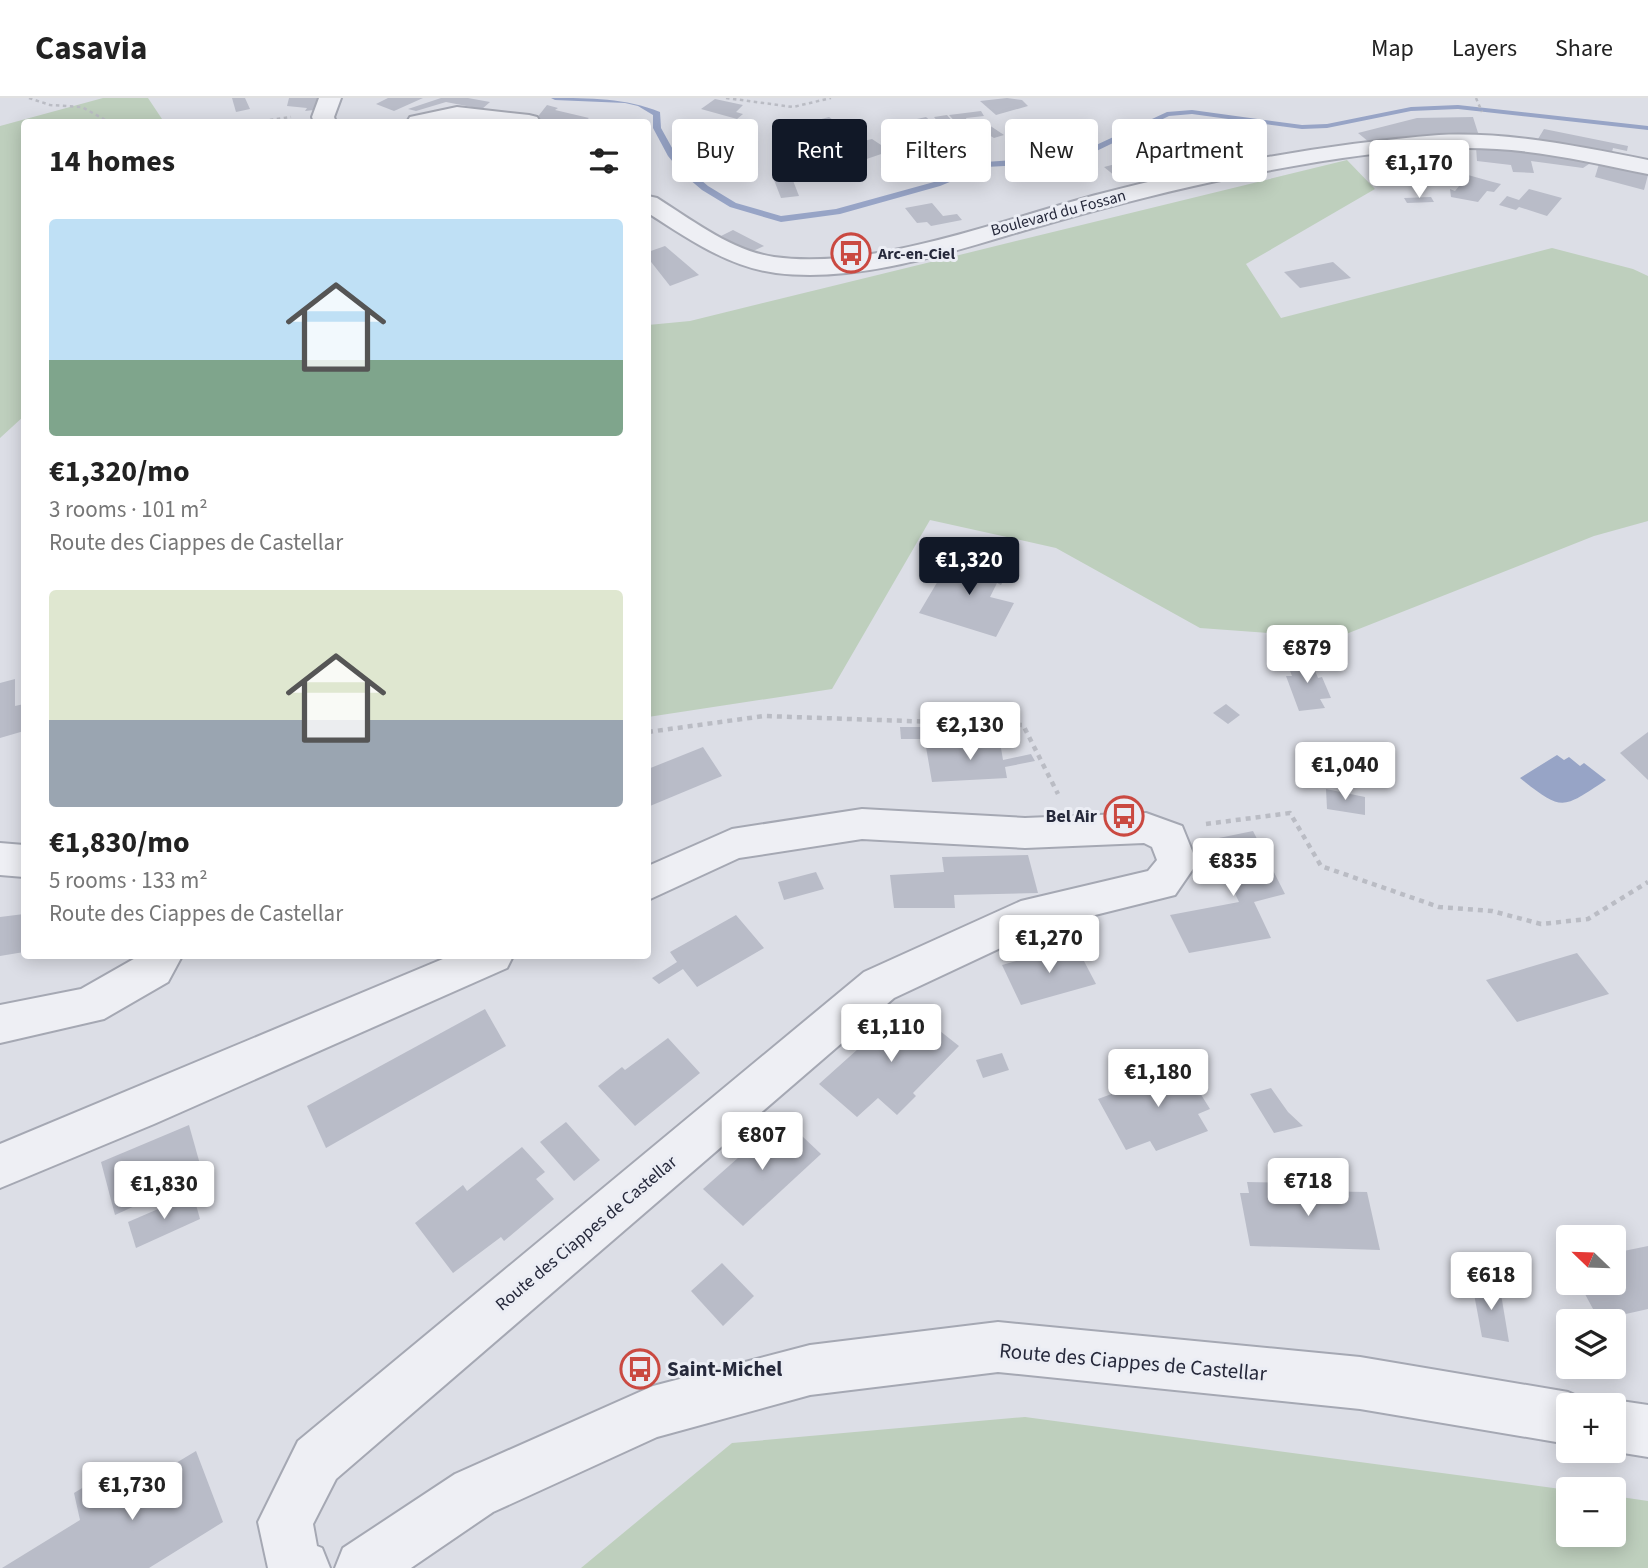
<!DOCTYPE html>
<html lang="en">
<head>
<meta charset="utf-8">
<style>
  body { margin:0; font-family:"Source Sans 3",sans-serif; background:#f6f6f6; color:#222; height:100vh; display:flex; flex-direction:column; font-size:26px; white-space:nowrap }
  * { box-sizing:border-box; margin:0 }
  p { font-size:23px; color:#767676 }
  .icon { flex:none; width:38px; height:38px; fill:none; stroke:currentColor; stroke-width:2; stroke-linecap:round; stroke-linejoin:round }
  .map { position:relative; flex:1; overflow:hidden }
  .sheet { position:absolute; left:21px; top:21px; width:630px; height:840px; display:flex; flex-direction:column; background:#fff; border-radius:7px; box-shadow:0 4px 18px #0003 }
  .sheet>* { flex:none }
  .banner { position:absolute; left:672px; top:21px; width:665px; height:63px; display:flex; gap:14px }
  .needle { width:46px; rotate:293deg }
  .buttons { position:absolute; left:1556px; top:1127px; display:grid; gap:14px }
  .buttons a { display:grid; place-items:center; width:70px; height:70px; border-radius:7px; background:#fff; box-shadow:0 4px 18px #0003; font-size:35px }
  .price { position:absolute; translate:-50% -60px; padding:0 16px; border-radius:7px; background:#fff; color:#222; font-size:23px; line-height:46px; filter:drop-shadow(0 2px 4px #0008) }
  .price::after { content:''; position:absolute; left:50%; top:42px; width:21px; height:16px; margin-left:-10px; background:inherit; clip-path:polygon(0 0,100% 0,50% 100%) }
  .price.active { background:#111827; color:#fff }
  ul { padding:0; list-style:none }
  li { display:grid; align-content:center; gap:14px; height:371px; padding:0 28px }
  li span { display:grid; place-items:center; height:217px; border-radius:7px; color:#555 }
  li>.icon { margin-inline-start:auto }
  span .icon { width:126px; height:126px; fill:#fffc; stroke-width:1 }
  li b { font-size:30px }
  h2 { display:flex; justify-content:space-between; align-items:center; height:84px; padding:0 28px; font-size:30px }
  .pill { padding:0 24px; border-radius:7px; background:#fff; box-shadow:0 4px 18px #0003; font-size:24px; line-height:63px }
  .pill.active { background:#111827; color:#fff }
  header { display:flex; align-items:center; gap:42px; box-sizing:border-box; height:98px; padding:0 35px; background:#fff; border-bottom:2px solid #e0e0e0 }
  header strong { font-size:33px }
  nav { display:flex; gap:38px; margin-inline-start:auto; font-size:24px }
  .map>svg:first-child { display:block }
  .green { fill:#becfbd }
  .water { fill:#97a4c6 }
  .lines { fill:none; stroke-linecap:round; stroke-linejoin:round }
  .stream { fill:#97a4c6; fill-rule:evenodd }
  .building { fill:#b9bcc8 }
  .minor-casing { stroke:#a5a8b3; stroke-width:4 }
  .path-far1 { stroke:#babcc4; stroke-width:2.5; stroke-dasharray:3.5 3.5; stroke-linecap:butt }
  .path { stroke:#babcc4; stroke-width:4.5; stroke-dasharray:5 5; stroke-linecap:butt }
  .minor { fill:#eeeff4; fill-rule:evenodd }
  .labels { text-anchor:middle; stroke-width:6; stroke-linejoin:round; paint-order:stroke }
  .far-street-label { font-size:16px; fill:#26293b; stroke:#ebedf4 }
  .far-poi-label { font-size:16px; font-weight:bold; fill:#26293b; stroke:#ebedf4; text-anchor:start }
  .poi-label { font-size:18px; font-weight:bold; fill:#26293b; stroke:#ebedf4; text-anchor:end }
  .street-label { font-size:18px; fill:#26293b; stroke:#ebedf4 }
  .near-street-label { font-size:21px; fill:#26293b; stroke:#ebedf4 }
  .near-poi-label { font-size:21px; font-weight:bold; fill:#26293b; stroke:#ebedf4; text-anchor:start }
</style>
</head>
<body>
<header>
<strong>Casavia</strong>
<nav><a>Map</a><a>Layers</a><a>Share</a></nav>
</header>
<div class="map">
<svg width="1648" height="1470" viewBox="0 0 1648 1470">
  <rect width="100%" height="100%" fill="#dcdee6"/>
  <g class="green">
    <polygon points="103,0 148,0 164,24 24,24 24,318 0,340 0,28"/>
    <polygon points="1347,62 1375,91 1246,166 1281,220 1552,150 1633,171 1648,178 1648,423 1594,438 1336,540 1200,530 1056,450 930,422 832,591 648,619 648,227 690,223"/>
    <polygon points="1025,1319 1568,1392 1568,1437 1614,1437 1614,1398 1648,1403 1648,1470 581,1470 732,1345"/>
  </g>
  <path class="water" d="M1557,657L1564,662L1569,659L1580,668L1584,665L1606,682C1562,711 1563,714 1520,680Z"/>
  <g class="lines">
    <path class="stream" d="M551,0C590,0 626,0 660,14L661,30L676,57L688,71L708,88L736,105L781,118L836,111L934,84L985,64L1055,59L1079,55L1167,14L1192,12L1302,27L1327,26L1411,9L1458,7L1648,28V32L1458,11L1411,13L1327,30L1302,31L1192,16L1169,18L1084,59L1055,65L986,69L940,88L840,116L781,124L730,109L702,92L682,75L668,58L653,30V17L638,8L625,5L555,2Z"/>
  </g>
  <g class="building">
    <polygon points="232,0 245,0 250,11 236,14"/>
    <polygon points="289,0 320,0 314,12 305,13 307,10 287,8"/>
    <polygon points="388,0 423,0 394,13 376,6"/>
    <polygon points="441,0 468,0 490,4 482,11 446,4 416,13 408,11"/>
    <polygon points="1007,0 1022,2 1028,8 996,17 980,3"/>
    <polygon points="715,1 743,7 736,14 743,16 737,21 701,11"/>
    <polygon points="547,7 558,10 555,12 589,20 583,24 536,21"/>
    <polygon points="981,13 984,18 966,20 968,25 983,23 1004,37 994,40 982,33 948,36 934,19 947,17 958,30 961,30 949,17"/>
    <polygon points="829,19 841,28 791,42 784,31"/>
    <polygon points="926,19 944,35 927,39 919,33 908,35 912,39 901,42 887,31 890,27"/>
    <polygon points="1473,19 1479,38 1410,38 1369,44 1358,35 1417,20"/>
    <polygon points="1207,28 1265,40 1262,48 1233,55 1227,50 1139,70 1148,77 1121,83 1104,69 1154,56 1142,53 1147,41 1159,41 1191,33 1200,35"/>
    <polygon points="1544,31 1628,48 1627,53 1613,50 1612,54 1538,41"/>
    <polygon points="721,39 750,45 736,59 718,58 729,48 715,45"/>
    <polygon points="872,41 890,53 849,67 825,52"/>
    <polygon points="1476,49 1511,50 1588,60 1589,66 1583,70 1531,63 1534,75 1513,74 1511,67 1477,63"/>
    <polygon points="1599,66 1648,77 1644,92 1595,79"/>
    <polygon points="1468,77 1493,84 1501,86 1494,94 1487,93 1478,104 1451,99 1450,91 1455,93"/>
    <polygon points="792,80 799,98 781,100 774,82"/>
    <polygon points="1529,91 1562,100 1547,118 1519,109 1516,112 1499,107 1507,98 1519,102"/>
    <polygon points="1431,99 1434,104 1407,105 1404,100"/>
    <polygon points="932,105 943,118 957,116 962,122 931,128 927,124 917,125 905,110"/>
    <polygon points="733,132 764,148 751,154 721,138"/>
    <polygon points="665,148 699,177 670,188 648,160 648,154"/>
    <polygon points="1333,164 1351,180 1300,190 1284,174"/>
    <polygon points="960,457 1009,472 1001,487 997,485 990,499 1014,505 996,539 919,515 945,471 951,472"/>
    <polygon points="1293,560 1310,560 1318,580 1322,579 1331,600 1320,601 1325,610 1299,613 1286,578 1292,578 1287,565 1295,564"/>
    <polygon points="15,581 15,608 24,606 24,633 0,640 0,585"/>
    <polygon points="1226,606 1240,617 1228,626 1213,615"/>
    <polygon points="900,629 927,629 928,641 901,641"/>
    <polygon points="1648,634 1648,682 1620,655"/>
    <polygon points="1000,644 1003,662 1031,656 1035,663 1005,669 1007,680 932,684 926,649"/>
    <polygon points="703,649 722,678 650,708 648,704 648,671"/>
    <polygon points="1326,691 1365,699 1365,717 1327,711"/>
    <polygon points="1253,733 1285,796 1254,804 1271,840 1189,855 1170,817 1239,804 1209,742"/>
    <polygon points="1028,757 1038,795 954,797 955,810 894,810 890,777 944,774 942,759"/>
    <polygon points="816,774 824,791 784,802 778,784"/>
    <polygon points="24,816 24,854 0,858 0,819"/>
    <polygon points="736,817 764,850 697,889 683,871 659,886 652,880 677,864 670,854"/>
    <polygon points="1075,846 1096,886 1021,907 1002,867"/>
    <polygon points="1577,855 1609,896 1517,924 1486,882"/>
    <polygon points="907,907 959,948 913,995 916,998 897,1017 878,1000 857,1019 819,986"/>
    <polygon points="485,911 506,948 326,1050 307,1008"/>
    <polygon points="668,940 700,975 635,1028 598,988 622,969 625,972"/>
    <polygon points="1002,955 1009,972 983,980 976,962"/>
    <polygon points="1178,960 1210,1011 1198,1016 1208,1033 1156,1053 1150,1043 1126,1052 1098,1001 1163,977 1156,966"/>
    <polygon points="1271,990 1288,1014 1303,1028 1274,1035 1250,996"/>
    <polygon points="783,1020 821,1056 743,1128 703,1091"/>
    <polygon points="566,1024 600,1062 574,1083 540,1044"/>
    <polygon points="189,1027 203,1077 115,1117 101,1064"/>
    <polygon points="522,1049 545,1074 536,1081 554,1101 504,1143 501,1139 453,1175 415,1125 463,1087 467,1093"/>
    <polygon points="1247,1084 1306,1085 1308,1093 1367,1094 1380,1152 1250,1148 1240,1095 1249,1095"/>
    <polygon points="193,1096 200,1121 136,1150 128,1124"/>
    <polygon points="1648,1148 1648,1211 1599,1222 1579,1185 1614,1185 1614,1155"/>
    <polygon points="722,1165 754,1198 723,1228 691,1193"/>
    <polygon points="1472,1185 1500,1190 1509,1244 1482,1239"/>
    <polygon points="196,1353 223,1424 149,1470 2,1470 80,1422 74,1395 110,1373 119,1399"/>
  </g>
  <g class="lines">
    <g class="minor-casing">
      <g id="minor">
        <polygon points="319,0 341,0 334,19 336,24 314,24 312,19"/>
        <polygon points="457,9 529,17 537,19 540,24 407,24 410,19"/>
        <path d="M1439,37C1511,34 1578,48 1648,62V76C1598,66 1548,54 1497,51C1412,46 1323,62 1240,78C1176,91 1113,107 1050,125C963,149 867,186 776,175C728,169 687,140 648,115V98L657,100C692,122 732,153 774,159C874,173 1003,121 1100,96C1211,67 1325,46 1439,37Z"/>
        <polygon points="862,711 1025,720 1146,715 1182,728 1197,765 1175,797 1043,830 894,900 336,1381 313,1426 317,1448 322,1450 330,1470 268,1470 258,1424 298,1343 864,874 1021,803 1148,773 1157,762 1152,749 1144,745 1025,750 862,741 739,760 648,802 648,768 732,731"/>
        <polygon points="0,745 24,747 24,779 0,777"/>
        <polygon points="139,858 182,858 168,884 104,921 0,945 0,907 81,891"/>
        <polygon points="450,858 513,858 507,870 154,1026 0,1090 0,1046"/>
        <polygon points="998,1224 1360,1259 1568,1294 1586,1302 1589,1307 1568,1307 1568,1346 1360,1311 998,1274 810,1297 657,1339 493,1414 411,1470 335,1470 343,1450 455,1376 653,1288 810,1247"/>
        <polygon points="1614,1302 1648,1307 1648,1359 1611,1353 1614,1353 1614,1307 1601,1307"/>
      </g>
    </g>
    <g class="path-far1">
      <polyline points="29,0 50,7 82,9 109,24"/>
      <polyline points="726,0 793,9 831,0"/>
      <polyline points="1476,0 1482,14"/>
      <polyline points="256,24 291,19"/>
    </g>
    <g class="path">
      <polyline points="648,634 764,618 1023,627 1058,696"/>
      <polyline points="1206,726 1290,715 1321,768 1439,809 1492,813 1541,826 1588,821 1648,784"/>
    </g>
    <use href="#minor" class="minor"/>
  </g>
  <defs>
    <g id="bus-ring" transform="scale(2.0125)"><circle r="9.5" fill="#ebedf4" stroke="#ca4941" stroke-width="1.5"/><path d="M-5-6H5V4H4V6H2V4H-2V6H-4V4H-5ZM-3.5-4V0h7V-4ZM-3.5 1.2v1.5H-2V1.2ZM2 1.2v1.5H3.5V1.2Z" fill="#ca4941"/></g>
  </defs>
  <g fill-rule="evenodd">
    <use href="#bus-ring" x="851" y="155"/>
    <use href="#bus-ring" x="1124" y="718"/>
    <use href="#bus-ring" x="640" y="1271"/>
  </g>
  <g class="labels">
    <g class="far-street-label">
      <text transform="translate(1058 114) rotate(-15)" y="6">Boulevard du Fossan</text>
    </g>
    <g class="far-poi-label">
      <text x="878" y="161">Arc-en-Ciel</text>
    </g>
    <g class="poi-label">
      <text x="1097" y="724">Bel Air</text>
    </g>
    <g class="street-label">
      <text transform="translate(586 1135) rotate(-40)" y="6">Route des Ciappes de Castellar</text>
    </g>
    <g class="near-street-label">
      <text transform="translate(1133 1264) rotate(5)" y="7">Route des Ciappes de Castellar</text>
    </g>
    <g class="near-poi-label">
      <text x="667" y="1278">Saint-Michel</text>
    </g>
  </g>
</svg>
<div class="buttons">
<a><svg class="needle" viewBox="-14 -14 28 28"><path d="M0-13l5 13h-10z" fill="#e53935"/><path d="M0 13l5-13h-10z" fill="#767676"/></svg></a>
<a><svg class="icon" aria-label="layers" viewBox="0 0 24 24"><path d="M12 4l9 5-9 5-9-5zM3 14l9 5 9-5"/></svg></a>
<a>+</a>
<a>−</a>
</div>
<b class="price" style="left:1419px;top:102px">€1,170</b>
<b class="price active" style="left:969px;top:499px">€1,320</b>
<b class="price" style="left:1307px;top:587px">€879</b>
<b class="price" style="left:970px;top:664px">€2,130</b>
<b class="price" style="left:1345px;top:704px">€1,040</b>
<b class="price" style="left:1233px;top:800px">€835</b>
<b class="price" style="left:1049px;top:877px">€1,270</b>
<b class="price" style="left:891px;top:966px">€1,110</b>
<b class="price" style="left:1158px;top:1011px">€1,180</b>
<b class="price" style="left:762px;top:1074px">€807</b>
<b class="price" style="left:1308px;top:1120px">€718</b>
<b class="price" style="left:164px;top:1123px">€1,830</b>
<b class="price" style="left:1491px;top:1214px">€618</b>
<b class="price" style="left:132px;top:1424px">€1,730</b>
<div class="banner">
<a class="pill">Buy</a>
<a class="pill active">Rent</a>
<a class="pill">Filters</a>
<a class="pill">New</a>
<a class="pill">Apartment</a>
</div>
<section class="sheet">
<h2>14 homes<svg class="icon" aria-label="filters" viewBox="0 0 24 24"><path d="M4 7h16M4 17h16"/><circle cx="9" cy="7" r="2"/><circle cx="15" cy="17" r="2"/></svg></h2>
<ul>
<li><span style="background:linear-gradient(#bfe0f5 65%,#7fa58c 0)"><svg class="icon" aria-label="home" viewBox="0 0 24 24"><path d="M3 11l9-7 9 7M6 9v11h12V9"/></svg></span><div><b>€1,320/mo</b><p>3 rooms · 101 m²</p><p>Route des Ciappes de Castellar</p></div></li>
<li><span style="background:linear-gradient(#dfe7d0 60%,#9aa5b1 0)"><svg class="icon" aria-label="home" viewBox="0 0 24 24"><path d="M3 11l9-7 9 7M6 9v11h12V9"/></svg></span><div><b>€1,830/mo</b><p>5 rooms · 133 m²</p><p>Route des Ciappes de Castellar</p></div></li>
</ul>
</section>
</div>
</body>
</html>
